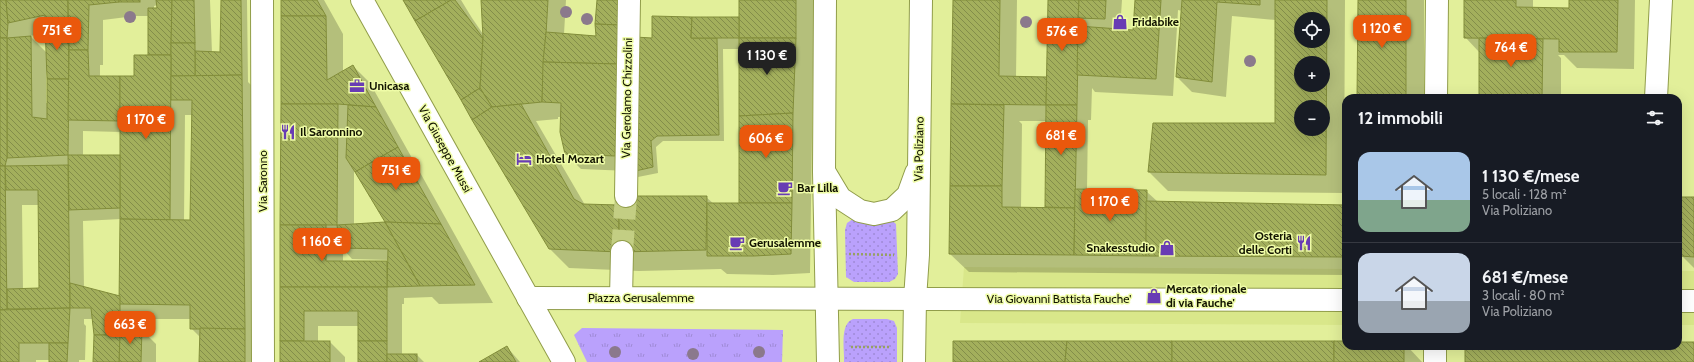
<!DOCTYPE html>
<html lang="it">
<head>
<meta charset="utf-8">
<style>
  body { margin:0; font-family:Cabin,sans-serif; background:#20242c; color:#f1f3f6; height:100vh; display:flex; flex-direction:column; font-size:15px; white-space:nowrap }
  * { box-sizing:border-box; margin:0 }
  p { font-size:13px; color:#9ea1a6 }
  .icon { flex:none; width:22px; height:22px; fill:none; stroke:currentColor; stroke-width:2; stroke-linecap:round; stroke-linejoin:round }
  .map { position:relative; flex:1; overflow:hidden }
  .side { position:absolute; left:1342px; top:94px; width:340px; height:256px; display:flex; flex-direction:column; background:#171b24; border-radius:12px; box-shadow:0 4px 16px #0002 }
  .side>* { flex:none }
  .controls { position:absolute; left:1294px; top:12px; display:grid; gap:8px }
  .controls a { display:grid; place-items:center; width:36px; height:36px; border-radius:50%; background:#171b24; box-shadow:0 4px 16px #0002; font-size:20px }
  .price { position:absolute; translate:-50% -34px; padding:0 9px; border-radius:8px; background:#ea580c; color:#fff; font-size:13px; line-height:26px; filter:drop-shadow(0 1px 2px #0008) }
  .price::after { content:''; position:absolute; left:50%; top:24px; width:12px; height:9px; margin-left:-6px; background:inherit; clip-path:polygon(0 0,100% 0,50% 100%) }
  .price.selected { background:#222; color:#fff }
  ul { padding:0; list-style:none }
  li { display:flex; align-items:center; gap:12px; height:100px; padding:0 16px }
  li+li { border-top:1px solid #363941 }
  li span { display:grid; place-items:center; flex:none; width:112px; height:80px; border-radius:12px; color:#555 }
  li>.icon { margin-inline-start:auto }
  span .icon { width:48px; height:48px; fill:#fffc; stroke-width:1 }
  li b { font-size:17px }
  h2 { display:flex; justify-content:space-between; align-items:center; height:48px; padding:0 16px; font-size:17px }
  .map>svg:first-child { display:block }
  .built { fill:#d9e78a }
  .grass { fill:url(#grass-dots) }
  .park { fill:url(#park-tufts) }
  .shadow { fill:#0003; fill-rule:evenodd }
  .building { fill:url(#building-back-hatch); stroke:#828d3a; fill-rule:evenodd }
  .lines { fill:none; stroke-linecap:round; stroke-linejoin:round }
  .minor-tunnel { stroke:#c3ce83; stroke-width:22; stroke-dasharray:22 11; stroke-linecap:butt }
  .minor-casing { stroke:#919d4a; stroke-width:24 }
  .tertiary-casing { stroke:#919d4a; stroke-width:24 }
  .path { stroke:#97a063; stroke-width:2.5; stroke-dasharray:2 2; stroke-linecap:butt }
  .minor { stroke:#fff; stroke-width:22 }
  .tertiary { stroke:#fff; stroke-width:22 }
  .tree { fill:#8b798c }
  .labels { text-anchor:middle; stroke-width:3; stroke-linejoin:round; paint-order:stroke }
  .poi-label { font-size:12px; font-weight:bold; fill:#121400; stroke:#effca7; text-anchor:start }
  .street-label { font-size:12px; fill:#121400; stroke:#effca7 }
</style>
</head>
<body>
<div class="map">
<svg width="1694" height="362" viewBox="0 0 1694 362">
  <defs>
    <pattern id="grass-dots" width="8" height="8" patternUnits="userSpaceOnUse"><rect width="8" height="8" fill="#baa1fc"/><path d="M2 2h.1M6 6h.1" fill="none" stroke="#9f8ad6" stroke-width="1.8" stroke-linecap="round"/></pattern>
    <pattern id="park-tufts" width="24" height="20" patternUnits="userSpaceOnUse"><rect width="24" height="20" fill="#baa1fc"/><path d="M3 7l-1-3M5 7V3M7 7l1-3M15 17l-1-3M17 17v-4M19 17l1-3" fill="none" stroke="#9f8ad6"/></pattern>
    <pattern id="building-back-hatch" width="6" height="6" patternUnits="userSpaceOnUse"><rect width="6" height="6" fill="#a3af5c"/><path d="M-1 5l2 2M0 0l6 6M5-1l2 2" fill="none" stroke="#838d4a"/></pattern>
  </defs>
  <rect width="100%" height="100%" fill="#e2ef9a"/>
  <g class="built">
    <polygon points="964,267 1346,269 1346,325 960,323"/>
    <rect x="1678" y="271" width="16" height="54"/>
  </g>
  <g class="grass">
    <polygon points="853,219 891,220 896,224 898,274 895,279 889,282 854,282 846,277 845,230 847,223"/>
    <path d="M853,319H887L894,321L897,328V362H844C845,351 839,324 853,319Z"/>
  </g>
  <polygon class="park" points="582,328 783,330 782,362 587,362 574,335"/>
  <g class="shadow">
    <path d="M0,0H210L212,53H221L222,0H247L248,82L257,91L261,362H200L201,338L191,328V319H135L131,314V329H141L156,344V362H94L95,335L93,319H84V324L86,326L85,360H79V362H50V360H36V362H0ZM158,5V9H154V6ZM135,16H149V56L135,77H100V65H103V20ZM46,33L47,53L30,36ZM46,71H48V103H46ZM185,115H193L191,221H184ZM83,131L121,132V156H83ZM22,205H39L40,289H23ZM121,219L120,297L84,288L83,221Z"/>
    <path d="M282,0H324L343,34V72L353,66L370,83L493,303L439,304L432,297L404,298V304H402V355H417L424,362H359V326H318V342H330L345,357V362H281ZM354,169L387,223L354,225ZM343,249L352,259L389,260V264L387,262H343Z"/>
    <path d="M405,0H461L472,18L483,34L482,0H566L564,34L597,37L598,0L635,38L653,39L740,18V0H814L810,273L773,275L727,274L721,269L639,271L569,268L550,249ZM723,49H740V204H714L706,197L618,206L585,205L536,121L558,119V117H562L566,154L581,169L629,171L638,177L658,173L656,147L663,141H724Z"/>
    <path d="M954,0H1017L1016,78H1048L1049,0H1122L1120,30L1134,31L1136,0H1345L1344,193L1168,191L1149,172L1154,124H1276V20L1232,16L1226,97L1192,92L1177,77L1182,11L1178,10L1173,96L1095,92L1092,88L1091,120H1088L1087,190L1146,191L1158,202L1346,206V275L969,272L950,254ZM1301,19H1323V41H1301ZM1301,63H1323V85H1301ZM1301,107H1323V129H1301ZM1019,121H1047L1046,208H1021L1022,124Z"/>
    <polygon points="1359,0 1424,0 1424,98 1358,98"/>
    <polygon points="1465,0 1533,0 1533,9 1570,9 1570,0 1635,0 1634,69 1577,68 1564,55 1558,55 1561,58 1561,98 1480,98 1480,53 1465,37"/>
    <polygon points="1694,198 1694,268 1682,256"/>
    <polygon points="1346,342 1346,346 1407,346 1422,362 954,362"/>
    <polygon points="507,347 520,362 481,362"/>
  </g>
  <g class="building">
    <polygon points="0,0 6,0 8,23 7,38 0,38"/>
    <polygon points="6,0 68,0 68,22 45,24 45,15 8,23"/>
    <polygon points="68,0 119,0 119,2 89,5 88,50 69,50"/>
    <rect x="119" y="0" width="21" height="2"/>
    <polygon points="156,0 172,0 171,55 148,55 148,8 157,8"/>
    <polygon points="172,0 194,0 195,43 171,43"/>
    <polygon points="221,0 241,0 242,75 195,76 195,51 220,52"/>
    <polygon points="281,0 317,0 326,16 281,16"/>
    <polygon points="403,0 451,0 415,21"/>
    <polygon points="451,0 455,0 483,38 480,88 461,100 415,21"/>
    <polygon points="481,0 548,0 542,102 492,107 480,88 483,38"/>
    <polygon points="597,0 621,0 620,25 595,24"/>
    <rect x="739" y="0" width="57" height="38"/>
    <polygon points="953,0 1000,0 999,76 1047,77 1046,105 951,104"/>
    <polygon points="1048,0 1079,0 1077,105 1046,105"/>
    <polygon points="1079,0 1106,0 1105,19 1078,18"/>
    <polygon points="1135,0 1161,0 1156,79 1077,75 1078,26 1133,30"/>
    <polygon points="1182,0 1260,0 1260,5 1217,2 1212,82 1176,77"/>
    <path d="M1275,0H1327L1326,175L1148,172L1153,123H1275ZM1301,19H1323V41H1301ZM1301,63H1323V85H1301ZM1301,107H1323V129H1301Z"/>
    <polygon points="1358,0 1406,0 1406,98 1357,98"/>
    <polygon points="1464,0 1516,0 1516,7 1569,8 1569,0 1618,0 1617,52 1559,52 1559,39 1464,38"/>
    <polygon points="281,16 326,16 327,80 353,65 376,107 338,104 281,104"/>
    <polygon points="652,16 692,17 691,38 717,38 719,135 657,136 651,141 653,167 631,172 635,37 652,38"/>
    <polygon points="692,17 739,17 739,38 691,38"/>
    <polygon points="68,22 69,79 47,79 45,24"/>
    <polygon points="595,24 620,25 618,64 543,62 546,32 596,36"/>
    <polygon points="31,36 32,117 47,119 47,79 69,79 68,155 7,158 7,38"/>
    <polygon points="0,38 7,38 7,158 5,166 0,166"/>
    <polygon points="739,38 796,38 793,113 739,116"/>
    <polygon points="1479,38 1543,39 1542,98 1479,98"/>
    <rect x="171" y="43" width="24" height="33"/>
    <polygon points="69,50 88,50 89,76 120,76 120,121 68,120"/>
    <polygon points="134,55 171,55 170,220 120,219 120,76 134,76"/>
    <polygon points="543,62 618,64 615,156 565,154 560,132 561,103 542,102"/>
    <polygon points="242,75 245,329 190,329 190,305 119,304 120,219 190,220 192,100 171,100 171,76"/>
    <polygon points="480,88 492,107 472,120 461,100"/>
    <polygon points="281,104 338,104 337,225 280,225"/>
    <polygon points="521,104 574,199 583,204 619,205 619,252 549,249 472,120 492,107"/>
    <polygon points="951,104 1004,105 1002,186 950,186"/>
    <polygon points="348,105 376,107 398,147 355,172 346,158"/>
    <polygon points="1046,105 1077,105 1075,208 1045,207"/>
    <polygon points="793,113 792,203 739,203 739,116"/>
    <polygon points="398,147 441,224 385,222 355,172"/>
    <polygon points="68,155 120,155 120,208 69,210"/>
    <polygon points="68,165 70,308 7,309 7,289 39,288 38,190 6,190 5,166"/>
    <polygon points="0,166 5,166 7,309 0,310"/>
    <polygon points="950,186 1002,186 1002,207 1075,208 1074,255 949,254"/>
    <polygon points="1075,189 1147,190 1146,256 1074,255"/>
    <polygon points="619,196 707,196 706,250 619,252"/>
    <polygon points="1680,197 1694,197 1694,257 1681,256"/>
    <polygon points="1146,201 1346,205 1346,257 1146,256"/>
    <polygon points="707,203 792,203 791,254 754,256 707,256"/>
    <polygon points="385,222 441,224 475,285 420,286"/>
    <polygon points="385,222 420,286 387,287 388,249 340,248 337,225"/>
    <polygon points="280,225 326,225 326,261 387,261 387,287 280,287"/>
    <polygon points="70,283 120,296 120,335 94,335 91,308 70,308"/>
    <polygon points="280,287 387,287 387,341 358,341 358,311 304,311 304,341 280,341"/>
    <polygon points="70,308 68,343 19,343 19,362 0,362 0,310"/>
    <polygon points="119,327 142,328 141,362 119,362"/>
    <polygon points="200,328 245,329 245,362 199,362"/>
    <polygon points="94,335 120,335 119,362 93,362"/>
    <rect x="280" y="341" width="50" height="21"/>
    <rect x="358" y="341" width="29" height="21"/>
    <polygon points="953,341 1067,341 1065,362 953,362"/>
    <polygon points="1067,341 1172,341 1172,362 1065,362"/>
    <rect x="1172" y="341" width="162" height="21"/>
    <polygon points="1334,341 1346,341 1346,346 1404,346 1404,362 1334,362"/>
    <polygon points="1678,342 1694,342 1694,362 1465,362 1465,346 1678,346"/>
    <polygon points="49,343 68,343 67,362 49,362"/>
    <polygon points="507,346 516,362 479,362"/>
    <rect x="387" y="354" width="30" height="8"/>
  </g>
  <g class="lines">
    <polyline class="minor-tunnel" points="622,252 626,196"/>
    <g class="minor-casing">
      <g id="minor">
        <polyline points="262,0 263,362"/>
        <polyline points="362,0 564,362"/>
        <polyline points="1436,98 1437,0"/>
        <polyline points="1656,98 1661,0"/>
        <polyline points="626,196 629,0"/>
        <polyline points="528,298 1346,300"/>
        <polyline points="621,298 622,252"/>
        <polyline points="1678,301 1694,301"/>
        <polyline points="1435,362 1435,346"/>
      </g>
    </g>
    <g class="tertiary-casing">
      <g id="tertiary">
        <polyline points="825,0 824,172 828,362"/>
        <polyline points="825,173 840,198 860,211 874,214 892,210 908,195 916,173"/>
        <polyline points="914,362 915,299 918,255 921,0"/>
      </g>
    </g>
    <g class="path">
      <polyline points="849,254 894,255"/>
      <polyline points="851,347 890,347"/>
    </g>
    <use href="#minor" class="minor"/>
    <use href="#tertiary" class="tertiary"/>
  </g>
  <g class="tree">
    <circle cx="566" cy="12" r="6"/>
    <circle cx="130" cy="17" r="6"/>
    <circle cx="587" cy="19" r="6"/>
    <circle cx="1026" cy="22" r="6"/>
    <circle cx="1250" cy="61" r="6"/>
    <circle cx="615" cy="352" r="6"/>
    <circle cx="759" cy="352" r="6"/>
    <circle cx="693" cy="354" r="6"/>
  </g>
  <defs>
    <g id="shop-bare" transform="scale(1.2)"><path d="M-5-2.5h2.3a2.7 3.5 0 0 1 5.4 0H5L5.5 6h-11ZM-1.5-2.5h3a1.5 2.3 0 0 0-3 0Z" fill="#683cb4" stroke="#effca7" stroke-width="2.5" paint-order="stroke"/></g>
    <g id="office-bare" transform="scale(1.2)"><path d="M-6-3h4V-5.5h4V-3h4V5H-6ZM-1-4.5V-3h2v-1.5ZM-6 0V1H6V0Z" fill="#683cb4" stroke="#effca7" stroke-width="2.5" paint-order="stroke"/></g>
    <g id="restaurant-bare" transform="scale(1.2)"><path d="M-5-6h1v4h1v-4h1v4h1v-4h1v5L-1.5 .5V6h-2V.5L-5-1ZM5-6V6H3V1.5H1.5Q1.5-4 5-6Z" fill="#683cb4" stroke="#effca7" stroke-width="2.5" paint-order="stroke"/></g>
    <g id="hotel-bare" transform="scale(1.2)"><path d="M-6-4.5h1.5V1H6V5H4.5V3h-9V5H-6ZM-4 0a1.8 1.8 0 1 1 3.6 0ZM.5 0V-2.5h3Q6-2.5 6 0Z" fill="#683cb4" stroke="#effca7" stroke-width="2.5" paint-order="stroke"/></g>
    <g id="cafe-bare" transform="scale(1.2)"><path d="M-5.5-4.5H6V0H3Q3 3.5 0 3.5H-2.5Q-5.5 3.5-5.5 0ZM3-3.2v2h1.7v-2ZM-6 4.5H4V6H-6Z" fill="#683cb4" stroke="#effca7" stroke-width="2.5" paint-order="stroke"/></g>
  </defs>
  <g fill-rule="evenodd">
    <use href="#shop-bare" x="1120" y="22"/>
    <use href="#office-bare" x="357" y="86"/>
    <use href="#restaurant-bare" x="288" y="132"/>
    <use href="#hotel-bare" x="524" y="159"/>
    <use href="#cafe-bare" x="785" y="188"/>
    <use href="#cafe-bare" x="737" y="243"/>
    <use href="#restaurant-bare" x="1304" y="243"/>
    <use href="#shop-bare" x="1167" y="248"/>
    <use href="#shop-bare" x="1154" y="296"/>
  </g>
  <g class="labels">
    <g class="poi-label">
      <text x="1132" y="26">Fridabike</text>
      <text x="369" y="90">Unicasa</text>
      <text x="300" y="136">Il Saronnino</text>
      <text x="536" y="163">Hotel Mozart</text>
      <text x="797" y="192">Bar Lilla</text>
      <text x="1292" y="240" text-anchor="end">Osteria<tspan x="1292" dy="14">delle Corti</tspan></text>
      <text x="749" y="247">Gerusalemme</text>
      <text x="1155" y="252" text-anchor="end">Snakesstudio</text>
      <text x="1166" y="293">Mercato rionale<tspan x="1166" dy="14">di via Fauche'</tspan></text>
    </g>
    <g class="street-label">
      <text transform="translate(627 98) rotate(-89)" y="4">Via Gerolamo Chizzolini</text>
      <text transform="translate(445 149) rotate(61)" y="4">Via Giuseppe Mussi</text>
      <text transform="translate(919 149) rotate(-89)" y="4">Via Poliziano</text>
      <text transform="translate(263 181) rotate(-90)" y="4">Via Saronno</text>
      <text x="641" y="302">Piazza Gerusalemme</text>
      <text x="1059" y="303">Via Giovanni Battista Fauche'</text>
    </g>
  </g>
</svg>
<div class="controls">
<a><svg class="icon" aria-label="locate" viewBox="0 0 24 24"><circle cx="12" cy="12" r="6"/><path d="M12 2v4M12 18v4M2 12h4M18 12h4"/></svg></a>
<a>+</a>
<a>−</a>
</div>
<b class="price" style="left:1382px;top:49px">1 120 €</b>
<b class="price" style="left:57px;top:51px">751 €</b>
<b class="price" style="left:1062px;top:52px">576 €</b>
<b class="price" style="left:1511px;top:68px">764 €</b>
<b class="price selected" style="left:767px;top:76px">1 130 €</b>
<b class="price" style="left:146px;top:140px">1 170 €</b>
<b class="price" style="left:1061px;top:156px">681 €</b>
<b class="price" style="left:766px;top:159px">606 €</b>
<b class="price" style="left:396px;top:191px">751 €</b>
<b class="price" style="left:1110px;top:222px">1 170 €</b>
<b class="price" style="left:322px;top:262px">1 160 €</b>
<b class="price" style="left:130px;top:345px">663 €</b>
<section class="side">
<h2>12 immobili<svg class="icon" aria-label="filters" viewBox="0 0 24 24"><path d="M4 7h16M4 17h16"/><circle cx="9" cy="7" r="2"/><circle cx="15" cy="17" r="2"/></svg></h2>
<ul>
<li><span style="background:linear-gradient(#a9c7e8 60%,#7fa58c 0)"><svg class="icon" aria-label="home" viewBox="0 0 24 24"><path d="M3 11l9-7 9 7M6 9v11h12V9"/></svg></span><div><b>1 130 €/mese</b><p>5 locali · 128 m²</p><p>Via Poliziano</p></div></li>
<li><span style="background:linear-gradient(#c9d6e8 60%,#9aa5b1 0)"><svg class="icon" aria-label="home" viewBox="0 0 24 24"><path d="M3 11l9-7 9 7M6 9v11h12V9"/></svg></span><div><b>681 €/mese</b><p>3 locali · 80 m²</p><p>Via Poliziano</p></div></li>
</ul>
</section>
</div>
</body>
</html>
